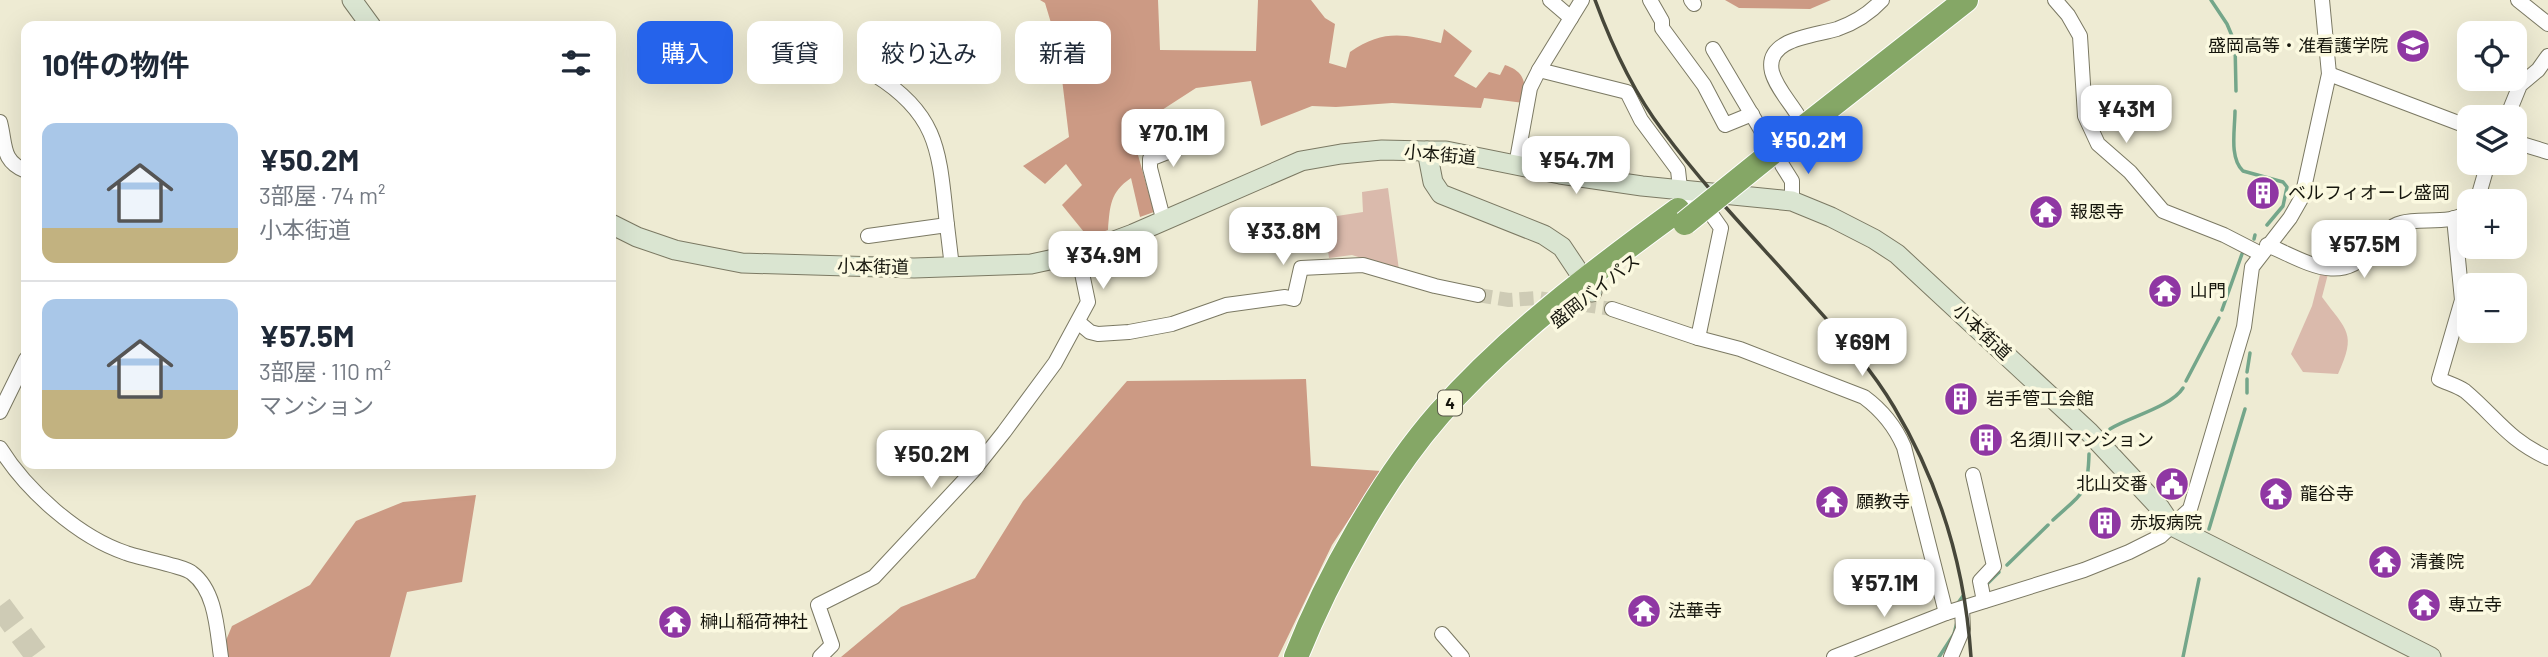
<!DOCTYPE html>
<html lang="ja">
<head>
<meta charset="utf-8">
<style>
  body { margin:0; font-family:Barlow,"Noto Sans JP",sans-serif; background:#f2f2f3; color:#1f2937; height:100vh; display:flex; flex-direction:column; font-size:26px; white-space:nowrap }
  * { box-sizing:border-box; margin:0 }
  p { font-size:23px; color:#747a83 }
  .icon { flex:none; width:38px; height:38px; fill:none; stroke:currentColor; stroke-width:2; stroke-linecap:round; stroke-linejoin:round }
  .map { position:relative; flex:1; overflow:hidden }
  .side { position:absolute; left:21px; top:21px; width:595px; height:448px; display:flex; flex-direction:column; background:#fff; border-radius:14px; box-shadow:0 7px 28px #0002 }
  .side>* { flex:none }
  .banner { position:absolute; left:637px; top:21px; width:665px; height:63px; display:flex; gap:14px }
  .fabs { position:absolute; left:2457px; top:21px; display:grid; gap:14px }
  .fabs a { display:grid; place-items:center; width:70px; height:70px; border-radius:14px; background:#fff; box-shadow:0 7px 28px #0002; font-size:35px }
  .price { position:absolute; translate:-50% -60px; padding:0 16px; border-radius:14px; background:#fff; color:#222; font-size:23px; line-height:46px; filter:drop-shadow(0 2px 4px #0008) }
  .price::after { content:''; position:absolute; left:50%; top:42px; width:21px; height:16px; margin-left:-10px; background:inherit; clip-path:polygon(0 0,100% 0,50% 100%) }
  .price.current { background:#2563eb; color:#fff }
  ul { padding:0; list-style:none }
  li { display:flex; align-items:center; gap:21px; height:175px; padding:0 21px }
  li+li { border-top:2px solid #e0e1e3 }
  li span { display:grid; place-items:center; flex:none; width:196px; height:140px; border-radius:14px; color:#555 }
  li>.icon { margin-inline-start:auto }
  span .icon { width:84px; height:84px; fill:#fffc; stroke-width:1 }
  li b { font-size:30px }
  h2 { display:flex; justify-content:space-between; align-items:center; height:84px; padding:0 21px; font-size:30px }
  .tag { padding:0 24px; border-radius:14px; background:#fff; box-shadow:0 7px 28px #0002; font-size:24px; line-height:63px }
  .tag.current { background:#2563eb; color:#fff }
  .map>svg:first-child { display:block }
  .green { fill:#dabaac }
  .forest { fill:#cc9a84 }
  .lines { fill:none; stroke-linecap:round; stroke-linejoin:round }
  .stream { stroke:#74a68a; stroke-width:3.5 }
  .street-tunnel { stroke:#cecbb5; stroke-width:14; stroke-dasharray:14 7; stroke-linecap:butt }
  .highway-tunnel { stroke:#cecbb5; stroke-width:24; stroke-dasharray:24 12; stroke-linecap:butt }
  .street-casing { stroke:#7b7963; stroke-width:16 }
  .secondary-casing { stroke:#7b7963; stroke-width:21 }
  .highway-casing { stroke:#fff; stroke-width:26 }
  .street { stroke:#fff; stroke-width:14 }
  .secondary { stroke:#dae5d1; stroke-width:19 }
  .highway { stroke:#85a766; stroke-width:24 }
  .rail { stroke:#47473a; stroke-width:3.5 }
  .highway-bridge-casing { stroke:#fff; stroke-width:26; stroke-linecap:butt }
  .highway-bridge { stroke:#85a766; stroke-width:24 }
  .labels { text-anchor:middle; stroke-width:7; stroke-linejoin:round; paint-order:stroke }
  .shield { fill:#fbf9e0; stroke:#5b5a4c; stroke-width:2 }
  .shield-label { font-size:16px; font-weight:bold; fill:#16160d }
  .poi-label { font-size:18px; fill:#16160d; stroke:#fbf9e0; text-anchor:start }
  .street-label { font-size:18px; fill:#16160d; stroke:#fbf9e0 }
</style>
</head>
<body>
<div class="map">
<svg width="2548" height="657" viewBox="0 0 2548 657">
  <rect width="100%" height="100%" fill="#eeebd3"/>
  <g class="green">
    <polygon points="1388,188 1399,270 1352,255 1329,258 1324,218 1363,212 1362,192"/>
    <path d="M2321,271L2328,274L2322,297C2347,331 2357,333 2338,374L2303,372L2291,354L2312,306Z"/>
  </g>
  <g class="forest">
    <path d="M1040,0H1158L1160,50L1256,51L1258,0H1311L1325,18L1335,24L1329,63L1346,68L1350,52C1383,29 1404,34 1441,43L1444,29L1472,51L1454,76L1476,88L1489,72L1500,75L1505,65C1526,72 1526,84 1524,103L1484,98L1481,108L1392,103L1336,107L1312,106L1261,126L1251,81L1196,88L1131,130L1154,212L1140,217L1131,178C1110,192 1110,206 1108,230L1088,237L1062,205L1082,185L1066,164L1045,184L1023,166L1069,137L1058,46L1045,3Z"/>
    <polygon points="1725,0 1831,0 1810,9 1739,8"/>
    <polygon points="1306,379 1311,466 1381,471 1332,545 1278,657 841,657 901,607 975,578 1023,501 1127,381"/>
    <polygon points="476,495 462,582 407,592 390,657 219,657 232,626 310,585 356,521 403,502"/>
  </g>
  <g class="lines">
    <g class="stream">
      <polyline points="2211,0 2227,24 2235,43 2236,91"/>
      <path d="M2235,111C2235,129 2229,158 2243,171L2283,182L2287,187L2283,206L2267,225"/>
      <polyline points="2254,239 2255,235"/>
      <polyline points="2222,310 2242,254"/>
      <polyline points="2247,372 2250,353"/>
      <polyline points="2247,379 2247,393"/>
      <polyline points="2186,381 2219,318"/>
      <path d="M2110,429C2129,417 2171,407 2183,388"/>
      <path d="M2053,520C2082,493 2088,495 2089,454"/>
      <polyline points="2209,529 2245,409"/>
      <polyline points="2007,565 2048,525"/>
      <polyline points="1987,584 1999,572"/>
      <polyline points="1958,603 1963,596"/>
      <polyline points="1939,657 1954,634 1957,622"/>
      <polyline points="2183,657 2199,579"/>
    </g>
    <polyline class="street-tunnel" points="1478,295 1509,300 1538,298 1612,309"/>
    <polyline class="highway-tunnel" points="0,606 38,657"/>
    <g class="street-casing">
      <g id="street">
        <polyline points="1550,0 1571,18"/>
        <polyline points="1582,0 1539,70 1627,92 1641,120 1678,170 1680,188 1687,199 1709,211 1721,228 1698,338"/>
        <polyline points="1650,0 1662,21 1662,28 1704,85 1725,125 1752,114"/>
        <polyline points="1691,0 1694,4"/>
        <polyline points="2055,0 2068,15 2080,36 2085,116 2098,144 2130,172 2163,211 2224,235 2261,254"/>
        <polyline points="2518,0 2548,24"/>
        <polyline points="1713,49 1761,130"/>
        <polyline points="2329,74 2469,127"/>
        <path d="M875,75C941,116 939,155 947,225"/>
        <path d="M1797,114C1789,101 1776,87 1772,72C1764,38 1815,36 1837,29C1854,23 1870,13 1882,0"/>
        <polyline points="2507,117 2520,85 2538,70 2548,56"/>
        <path d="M0,122C6,145 1,161 26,171"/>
        <polyline points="2515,142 2548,152"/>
        <polyline points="1516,165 1530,88 1539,70"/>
        <polyline points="1782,165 1792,181 1792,201"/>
        <polyline points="2477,201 2488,163"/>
        <path d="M2454,218L2462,300L2439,379C2447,383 2458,386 2465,391C2497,418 2507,439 2548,458"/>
        <polyline points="1164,222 1150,168 1150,159 1216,133"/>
        <polyline points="868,236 947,225 952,267"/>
        <path d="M2267,245C2306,261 2341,288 2373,247C2381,237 2389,226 2401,223C2422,217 2451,226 2469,211"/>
        <path d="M1612,309L1698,338L1740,349L1864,397C1883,411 1895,426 1904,447L1946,613"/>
        <polyline points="1078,322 1090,332 1098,334 1129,332 1172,324 1226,305 1285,297 1294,299 1301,268 1363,265 1435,286 1478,295"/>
        <polyline points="0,412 26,359"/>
        <path d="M0,448C26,490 78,537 126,553C139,558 184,566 192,573C216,591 217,630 221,657"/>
        <polyline points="1973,475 1994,566 1980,581 1984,601"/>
        <polyline points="1442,634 1462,657"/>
        <polyline points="820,657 832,645 818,605 874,577 973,471 1004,432 1055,363 1088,302 1078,254"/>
        <polyline points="1834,657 1946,613 2084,570 2129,552 2161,536 2190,509 2244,327 2252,267 2290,218 2302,197 2329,74 2322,0"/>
        <polyline points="1951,657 1963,629 1962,609"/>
      </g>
    </g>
    <g class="secondary-casing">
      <g id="secondary">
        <polyline points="352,0 371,26"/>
        <polyline points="1427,151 1433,182 1441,194 1544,235 1562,247 1592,292"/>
        <polyline points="611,224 637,237 675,250 742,263 914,268 1031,264 1082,253 1133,234 1301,161 1341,154 1382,150 1427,151 1446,151 1560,174 1642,186 1792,201 1831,217 1874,239 1897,254 2089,432 2160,508 2172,526 2431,657"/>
      </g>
    </g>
    <g class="highway-casing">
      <g id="highway">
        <polyline points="1784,143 1966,0"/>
        <path d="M1296,657C1327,578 1383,478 1439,414C1509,335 1593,272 1678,210"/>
      </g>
    </g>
    <use href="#street" class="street"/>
    <use href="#secondary" class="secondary"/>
    <use href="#highway" class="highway"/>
    <path class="rail" d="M1595,0C1612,46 1633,92 1663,131C1706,189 1757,241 1805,295C1836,330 1870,366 1894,407C1940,484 1965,568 1971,657"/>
    <g class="highway-bridge-casing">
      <polyline id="highway-bridge" points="1685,223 1784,143"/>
    </g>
    <use href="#highway-bridge" class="highway-bridge"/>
  </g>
  <defs>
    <g id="school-disc" transform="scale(1.75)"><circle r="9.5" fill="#8f37a3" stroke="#fbf9e0"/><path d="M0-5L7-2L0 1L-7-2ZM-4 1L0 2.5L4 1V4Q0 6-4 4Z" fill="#fff"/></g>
    <g id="building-disc" transform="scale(1.75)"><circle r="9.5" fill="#8f37a3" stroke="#fbf9e0"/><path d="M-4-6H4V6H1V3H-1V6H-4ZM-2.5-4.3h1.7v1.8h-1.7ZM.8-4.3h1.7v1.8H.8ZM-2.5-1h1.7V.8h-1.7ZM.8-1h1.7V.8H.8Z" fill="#fff"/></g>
    <g id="temple-disc" transform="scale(1.75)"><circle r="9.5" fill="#8f37a3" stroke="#fbf9e0"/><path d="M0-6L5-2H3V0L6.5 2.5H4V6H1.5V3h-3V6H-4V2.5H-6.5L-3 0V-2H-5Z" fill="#fff"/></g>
    <g id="civic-disc" transform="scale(1.75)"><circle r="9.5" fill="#8f37a3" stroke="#fbf9e0"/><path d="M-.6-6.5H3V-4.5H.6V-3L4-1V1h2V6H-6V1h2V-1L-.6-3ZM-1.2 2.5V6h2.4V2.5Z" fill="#fff"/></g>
  </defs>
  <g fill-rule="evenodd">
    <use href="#school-disc" x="2413" y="46"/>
    <use href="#building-disc" x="2263" y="193"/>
    <use href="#temple-disc" x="2046" y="212"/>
    <use href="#temple-disc" x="2165" y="291"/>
    <use href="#building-disc" x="1961" y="399"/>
    <use href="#building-disc" x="1986" y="440"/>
    <use href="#civic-disc" x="2172" y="484"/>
    <use href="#temple-disc" x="2276" y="494"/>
    <use href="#temple-disc" x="1832" y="502"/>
    <use href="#building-disc" x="2105" y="523"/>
    <use href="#temple-disc" x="2385" y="562"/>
    <use href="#temple-disc" x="2424" y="605"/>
    <use href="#temple-disc" x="1644" y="611"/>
    <use href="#temple-disc" x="675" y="622"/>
  </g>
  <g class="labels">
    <rect class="shield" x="1438" y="390.5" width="24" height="25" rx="5"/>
    <g class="shield-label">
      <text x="1450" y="409">4</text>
    </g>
    <g class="poi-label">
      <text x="2388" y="52" text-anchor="end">盛岡高等・准看護学院</text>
      <text x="2288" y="199">ベルフィオーレ盛岡</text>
      <text x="2070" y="218">報恩寺</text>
      <text x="2190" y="297">山門</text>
      <text x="1986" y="405">岩手管工会館</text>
      <text x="2010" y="446">名須川マンション</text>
      <text x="2148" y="490" text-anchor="end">北山交番</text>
      <text x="2300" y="500">龍谷寺</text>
      <text x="1856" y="508">願教寺</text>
      <text x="2130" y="529">赤坂病院</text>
      <text x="2410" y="568">清養院</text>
      <text x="2448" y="611">専立寺</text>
      <text x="1668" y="617">法華寺</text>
      <text x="700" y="628">榊山稲荷神社</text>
    </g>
    <g class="street-label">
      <text transform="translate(1440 155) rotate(5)" y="6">小本街道</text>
      <text transform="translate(873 267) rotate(1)" y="6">小本街道</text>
      <text transform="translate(1595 291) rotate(-38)" y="6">盛岡バイパス</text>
      <text transform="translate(1982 332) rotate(43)" y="6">小本街道</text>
    </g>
  </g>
</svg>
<div class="fabs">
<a><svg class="icon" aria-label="locate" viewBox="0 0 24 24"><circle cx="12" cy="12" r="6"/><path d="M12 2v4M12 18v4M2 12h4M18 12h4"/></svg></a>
<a><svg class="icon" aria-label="layers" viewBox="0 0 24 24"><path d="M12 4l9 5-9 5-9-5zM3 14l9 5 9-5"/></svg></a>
<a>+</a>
<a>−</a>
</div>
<b class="price" style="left:2126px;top:145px">¥43M</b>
<b class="price" style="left:1173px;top:169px">¥70.1M</b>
<b class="price current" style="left:1808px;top:176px">¥50.2M</b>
<b class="price" style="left:1576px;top:196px">¥54.7M</b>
<b class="price" style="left:1283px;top:267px">¥33.8M</b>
<b class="price" style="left:2364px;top:280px">¥57.5M</b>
<b class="price" style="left:1103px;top:291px">¥34.9M</b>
<b class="price" style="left:1862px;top:378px">¥69M</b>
<b class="price" style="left:931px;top:490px">¥50.2M</b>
<b class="price" style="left:1884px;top:619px">¥57.1M</b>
<div class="banner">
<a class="tag current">購入</a>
<a class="tag">賃貸</a>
<a class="tag">絞り込み</a>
<a class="tag">新着</a>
</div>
<section class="side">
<h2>10件の物件<svg class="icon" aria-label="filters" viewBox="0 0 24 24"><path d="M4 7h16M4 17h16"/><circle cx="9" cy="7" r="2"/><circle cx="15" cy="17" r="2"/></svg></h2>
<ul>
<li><span style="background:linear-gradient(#a9c7e8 75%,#c2b280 0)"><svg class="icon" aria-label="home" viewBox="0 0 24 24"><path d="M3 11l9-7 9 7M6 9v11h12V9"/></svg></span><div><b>¥50.2M</b><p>3部屋 · 74 m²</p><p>小本街道</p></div></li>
<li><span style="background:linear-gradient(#a9c7e8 65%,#c2b280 0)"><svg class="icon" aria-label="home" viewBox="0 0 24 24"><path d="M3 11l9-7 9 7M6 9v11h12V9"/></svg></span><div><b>¥57.5M</b><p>3部屋 · 110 m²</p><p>マンション</p></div></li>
</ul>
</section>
</div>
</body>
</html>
